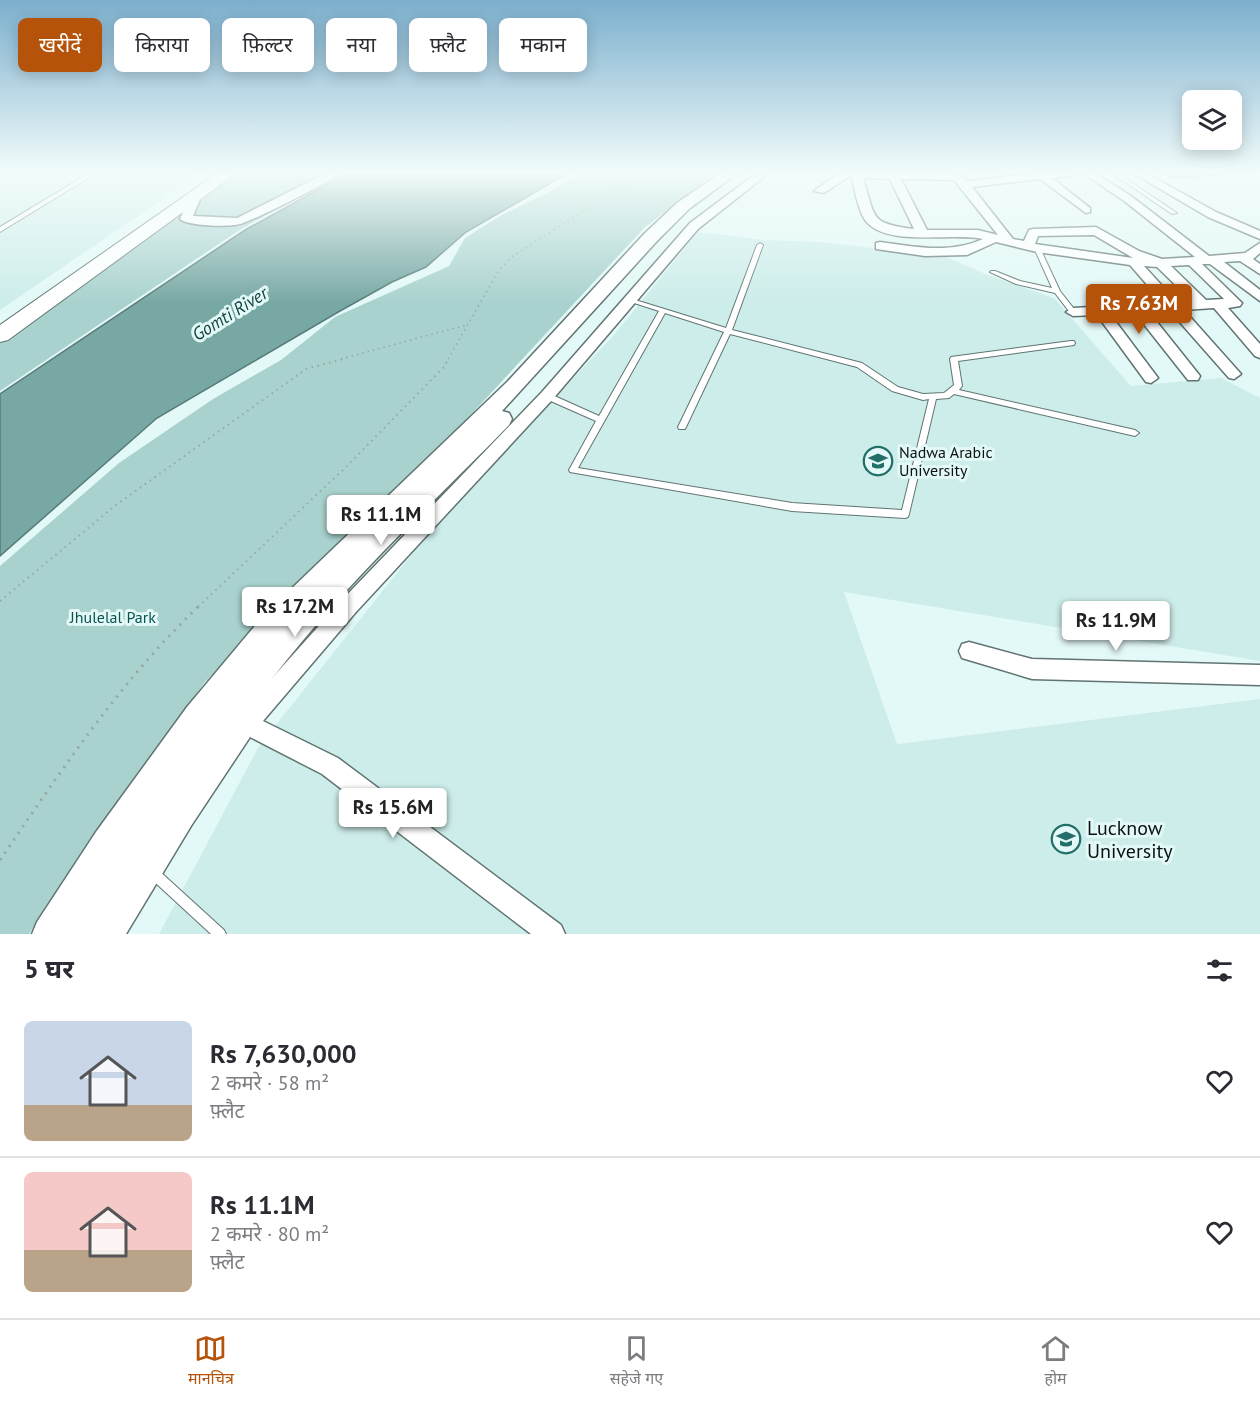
<!DOCTYPE html>
<html lang="hi">
<head>
<meta charset="utf-8">
<style>
  body { margin:0; font-family:"PT Sans","Noto Sans Devanagari",sans-serif; background:#f2f2f3; color:#2b2b33; height:100vh; display:flex; flex-direction:column; font-size:22px; white-space:nowrap }
  * { box-sizing:border-box; margin:0 }
  p { font-size:20px; color:#7c7c81 }
  .icon { flex:none; width:33px; height:33px; fill:none; stroke:currentColor; stroke-width:2; stroke-linecap:round; stroke-linejoin:round }
  .map { position:relative; height:934px; overflow:hidden }
  .sheet { display:flex; flex-direction:column; background:#fff; flex:1 }
  .sheet>* { flex:none }
  .banner { position:absolute; left:18px; top:18px; width:600px; height:54px; display:flex; gap:12px }
  .fabs { position:absolute; left:1182px; top:90px; display:grid; gap:12px }
  .fabs a { display:grid; place-items:center; width:60px; height:60px; border-radius:9px; background:#fff; box-shadow:0 3px 15px #0003; font-size:30px }
  .price { position:absolute; translate:-50% -51px; padding:0 14px; border-radius:6px; background:#fff; color:#222; font-size:20px; line-height:39px; filter:drop-shadow(0 2px 3px #0008) }
  .price::after { content:''; position:absolute; left:50%; top:36px; width:18px; height:14px; margin-left:-9px; background:inherit; clip-path:polygon(0 0,100% 0,50% 100%) }
  .price.active { background:#b45309; color:#fff }
  ul { padding:0; list-style:none }
  li { display:flex; align-items:center; gap:18px; height:150px; padding:0 24px }
  li+li { border-top:2px solid #e1e1e2 }
  li span { display:grid; place-items:center; flex:none; width:168px; height:120px; border-radius:9px; color:#555 }
  li>.icon { margin-inline-start:auto }
  span .icon { width:72px; height:72px; fill:#fffc; stroke-width:1 }
  li b { font-size:26px }
  h2 { display:flex; justify-content:space-between; align-items:center; height:72px; padding:0 24px; font-size:26px }
  .pill { padding:0 21px; border-radius:9px; background:#fff; box-shadow:0 3px 15px #0003; font-size:21px; line-height:54px }
  .pill.active { background:#b45309; color:#fff }
  .dock { display:flex; justify-content:space-around; align-items:center; height:84px; border-top:2px solid #e1e1e2; background:#fff; font-size:16px; color:#7c7c81 }
  .dock a { display:grid; justify-items:center; gap:3px }
  .dock .active { color:#b45309 }
  .map>svg:first-child { display:block }
  .built { fill:#cdedea }
  .green { fill:#a9d2ce }
  .water { fill:#78a8a4; stroke:#577b78; stroke-width:1.5 }
  .lines { fill:none; stroke-linecap:round; stroke-linejoin:round }
  .lane-casing { stroke:#607472; stroke-width:2 }
  .street-casing { stroke:#607472; stroke-width:3 }
  .secondary-casing { stroke:#607472; stroke-width:3 }
  .primary-casing { stroke:#607472; stroke-width:2 }
  .path-far2 { stroke:#96a6a5; stroke-width:1.5; stroke-dasharray:1.5 4; stroke-linecap:butt }
  .path-far1 { stroke:#96a6a5; stroke-width:2; stroke-dasharray:1.5 4.5; stroke-linecap:butt }
  .path { stroke:#96a6a5; stroke-width:3; stroke-dasharray:2 6; stroke-linecap:butt }
  .lane { fill:#fff; fill-rule:evenodd }
  .street { fill:#fff; fill-rule:evenodd }
  .secondary { fill:#fff; fill-rule:evenodd }
  .primary { fill:#fff; fill-rule:evenodd }
  .labels { text-anchor:middle; stroke-width:6; stroke-linejoin:round; paint-order:stroke }
  .poi-label { font-size:16px; fill:#0b1211; stroke:#e3f9f7; text-anchor:start }
  .park-label { font-size:16px; fill:#09524e; stroke:#e3f9f7 }
  .water-label { font-size:18px; font-style:italic; fill:#164340; stroke:#e3f9f7 }
  .near-poi-label { font-size:20px; fill:#0b1211; stroke:#e3f9f7; text-anchor:start }
</style>
</head>
<body>
<div class="map">
<svg width="1260" height="934" viewBox="0 0 1260 934">
  <rect width="100%" height="100%" fill="#e3f9f7"/>
  <g class="built">
    <polygon points="0,172 202,172 0,310"/>
    <polygon points="698,232 765,240 821,242 947,257 985,274 1054,298 1131,386 1221,378 1260,398 1260,661 844,592 897,744 1260,699 1260,934 159,934 259,746 436,524 614,335"/>
  </g>
  <g class="green">
    <polygon points="236,172 345,172 241,229 0,391 0,340"/>
    <polygon points="582,172 717,172 645,227 464,422 358,524 204,683 72,867 29,934 0,934 0,566 119,463 213,399 281,360 335,317 449,266 465,238 500,216 547,193"/>
  </g>
  <polygon class="water" points="350,172 570,172 466,232 426,267 392,282 340,311 157,418 0,556 0,394 245,230"/>
  <g class="lines">
    <g class="lane-casing">
      <g id="lane">
        <polygon points="91,172 98,172 0,232 0,227"/>
        <polygon points="1099,172 1109,172 1091,177 1088,175"/>
        <polygon points="1110,172 1116,172 1177,213 1172,214"/>
        <path d="M760,243L763,245L732,330L862,363L898,387L923,394L944,393L954,385L950,359L951,357L1071,341H1074L1075,343L1074,345L958,361L962,386L959,390L1135,430L1139,433L1135,436L954,394L949,398L936,399L909,514L908,517L905,518L792,511L570,472L569,470L596,421L544,398L543,396L544,394H550L599,416L659,311L628,301V299H632L726,328L757,245ZM665,313L724,332L678,427L679,429H685L686,427L730,334L857,367L892,391L923,400L929,399L902,510L792,503L578,468Z"/>
        <polygon points="1037,246 1040,248 1060,291 1075,310 1075,314 1071,314 1055,293 1016,284 990,272 991,271 995,271 1020,281 1052,288 1034,248"/>
        <polygon points="152,866 156,868 224,930 226,934 211,934 148,876 146,872 148,868"/>
      </g>
    </g>
    <g class="street-casing">
      <g id="street">
        <path d="M328,172H341C331,182 260,217 243,223C232,228 188,226 180,219L191,195L201,197L193,216L237,218Z"/>
        <polygon points="758,172 770,172 698,229 552,400 356,612 263,721 338,758 561,925 565,934 531,934 322,774 250,737 191,826 126,934 98,934 175,810 238,716 342,600 542,392 690,223"/>
        <path d="M841,172L957,174L967,181L1048,172H1080L1075,175L1052,178L1090,208V212L1086,213L1040,179L972,187L1013,239L1024,241L1029,230L1033,229L1096,227L1139,251L1162,259L1195,257L1123,200L1081,172H1093L1131,196L1209,256L1245,253L1260,243V253L1253,259L1260,264V274L1240,261L1224,262L1260,290V301L1210,264H1202L1242,303L1240,306L1228,308L1260,344V358L1255,356L1214,308L1184,310L1241,374L1234,379L1229,378L1170,311L1149,312L1200,376L1198,380H1188L1135,313L1110,314L1158,378L1151,383L1146,382L1097,315L1073,316L1066,312L1073,308L1163,303L1130,265L1037,252L996,242L967,255L925,256L876,249V243L880,242C915,247 950,254 983,239C953,232 885,248 865,220C857,208 855,188 851,175L824,193L814,191ZM863,178L890,179L914,229C869,223 876,219 863,178ZM901,179L954,180L998,235L978,230H927ZM1094,235L1133,258L1035,244L1038,236ZM1189,265L1224,299L1206,300L1171,266ZM1144,266L1157,267L1192,301L1177,302Z"/>
        <polygon points="1131,172 1144,172 1216,212 1260,231 1260,239 1208,217"/>
        <polygon points="1165,172 1219,172 1214,175 1170,176"/>
        <polygon points="969,642 1032,659 1260,665 1260,685 1032,679 962,658 959,651 962,644"/>
      </g>
    </g>
    <g class="secondary-casing">
      <path id="secondary" d="M722,172H739L689,209L657,241L502,411L509,413L512,419L509,425C447,489 381,550 322,618C238,715 165,823 100,934H32L37,922L96,832L187,707L264,615L507,382L645,233L677,203Z"/>
    </g>
    <g class="primary-casing">
      <polygon id="primary" points="219,172 238,172 8,340 0,342 0,325"/>
    </g>
    <g class="path-far2">
      <polyline points="623,186 627,172"/>
      <polyline points="341,359 466,325"/>
      <polyline points="448,359 499,270 513,256 623,186 669,172"/>
    </g>
    <g class="path-far1">
      <polyline points="0,601 116,505 306,369 347,358"/>
      <polyline points="198,607 347,466 444,367 449,358"/>
    </g>
    <path class="path" d="M0,860C61,771 121,680 200,605"/>
    <use href="#lane" class="lane"/>
    <use href="#street" class="street"/>
    <use href="#secondary" class="secondary"/>
    <use href="#primary" class="primary"/>
  </g>
  <linearGradient id="sky" x2="0" y2="1"><stop stop-color="#7bafcd"/><stop offset="0.57" stop-color="#f2fcfb"/><stop offset="1" stop-color="#f2fcfb" stop-opacity="0"/></linearGradient>
  <rect width="1260" height="303" fill="url(#sky)"/>
  <defs>
    <g id="university-ring" transform="scale(1.5)"><circle r="9.5" fill="#e3f9f7" stroke="#246e6a" stroke-width="1.5"/><path d="M0-5L7-2L0 1L-7-2ZM-4 1L0 2.5L4 1V4Q0 6-4 4Z" fill="#246e6a"/></g>
  </defs>
  <g fill-rule="evenodd">
    <use href="#university-ring" x="878" y="461"/>
    <use href="#university-ring" x="1066" y="839"/>
  </g>
  <g class="labels">
    <g class="poi-label">
      <text x="899" y="458">Nadwa Arabic<tspan x="899" dy="18">University</tspan></text>
    </g>
    <g class="park-label">
      <text x="113" y="623">Jhulelal Park</text>
    </g>
    <g class="water-label">
      <text transform="translate(230 314) rotate(-32)" y="6">Gomti River</text>
    </g>
    <g class="near-poi-label">
      <text x="1087" y="835">Lucknow<tspan x="1087" dy="23">University</tspan></text>
    </g>
  </g>
</svg>
<div class="fabs">
<a><svg class="icon" aria-label="layers" viewBox="0 0 24 24"><path d="M12 4l9 5-9 5-9-5zM3 14l9 5 9-5"/></svg></a>
</div>
<b class="price active" style="left:1139px;top:335px">Rs 7.63M</b>
<b class="price" style="left:381px;top:546px">Rs 11.1M</b>
<b class="price" style="left:295px;top:638px">Rs 17.2M</b>
<b class="price" style="left:1116px;top:652px">Rs 11.9M</b>
<b class="price" style="left:393px;top:839px">Rs 15.6M</b>
<div class="banner">
<a class="pill active">खरीदें</a>
<a class="pill">किराया</a>
<a class="pill">फ़िल्टर</a>
<a class="pill">नया</a>
<a class="pill">फ़्लैट</a>
<a class="pill">मकान</a>
</div>
</div>
<section class="sheet">
<h2>5 घर<svg class="icon" aria-label="filters" viewBox="0 0 24 24"><path d="M4 7h16M4 17h16"/><circle cx="9" cy="7" r="2"/><circle cx="15" cy="17" r="2"/></svg></h2>
<ul>
<li><span style="background:linear-gradient(#c9d6e8 70%,#b9a48a 0)"><svg class="icon" aria-label="home" viewBox="0 0 24 24"><path d="M3 11l9-7 9 7M6 9v11h12V9"/></svg></span><div><b>Rs 7,630,000</b><p>2 कमरे · 58 m²</p><p>फ़्लैट</p></div><svg class="icon" aria-label="heart" viewBox="0 0 24 24"><path d="M12 20l-8-8c-3-5 5-10 8-4 3-6 11-1 8 4z"/></svg></li>
<li><span style="background:linear-gradient(#f6c9c9 65%,#b9a48a 0)"><svg class="icon" aria-label="home" viewBox="0 0 24 24"><path d="M3 11l9-7 9 7M6 9v11h12V9"/></svg></span><div><b>Rs 11.1M</b><p>2 कमरे · 80 m²</p><p>फ़्लैट</p></div><svg class="icon" aria-label="heart" viewBox="0 0 24 24"><path d="M12 20l-8-8c-3-5 5-10 8-4 3-6 11-1 8 4z"/></svg></li>
</ul>
</section>
<nav class="dock">
<a class="active"><svg class="icon" aria-label="map" viewBox="0 0 24 24"><path d="M3 6l6-2 6 2 6-2v14l-6 2-6-2-6 2zM9 4v14M15 6v14"/></svg>मानचित्र</a>
<a><svg class="icon" aria-label="saved" viewBox="0 0 24 24"><path d="M7 4h10v16l-5-4-5 4z"/></svg>सहेजे गए</a>
<a><svg class="icon" aria-label="home" viewBox="0 0 24 24"><path d="M3 11l9-7 9 7M6 9v11h12V9"/></svg>होम</a>
</nav>
</body>
</html>
